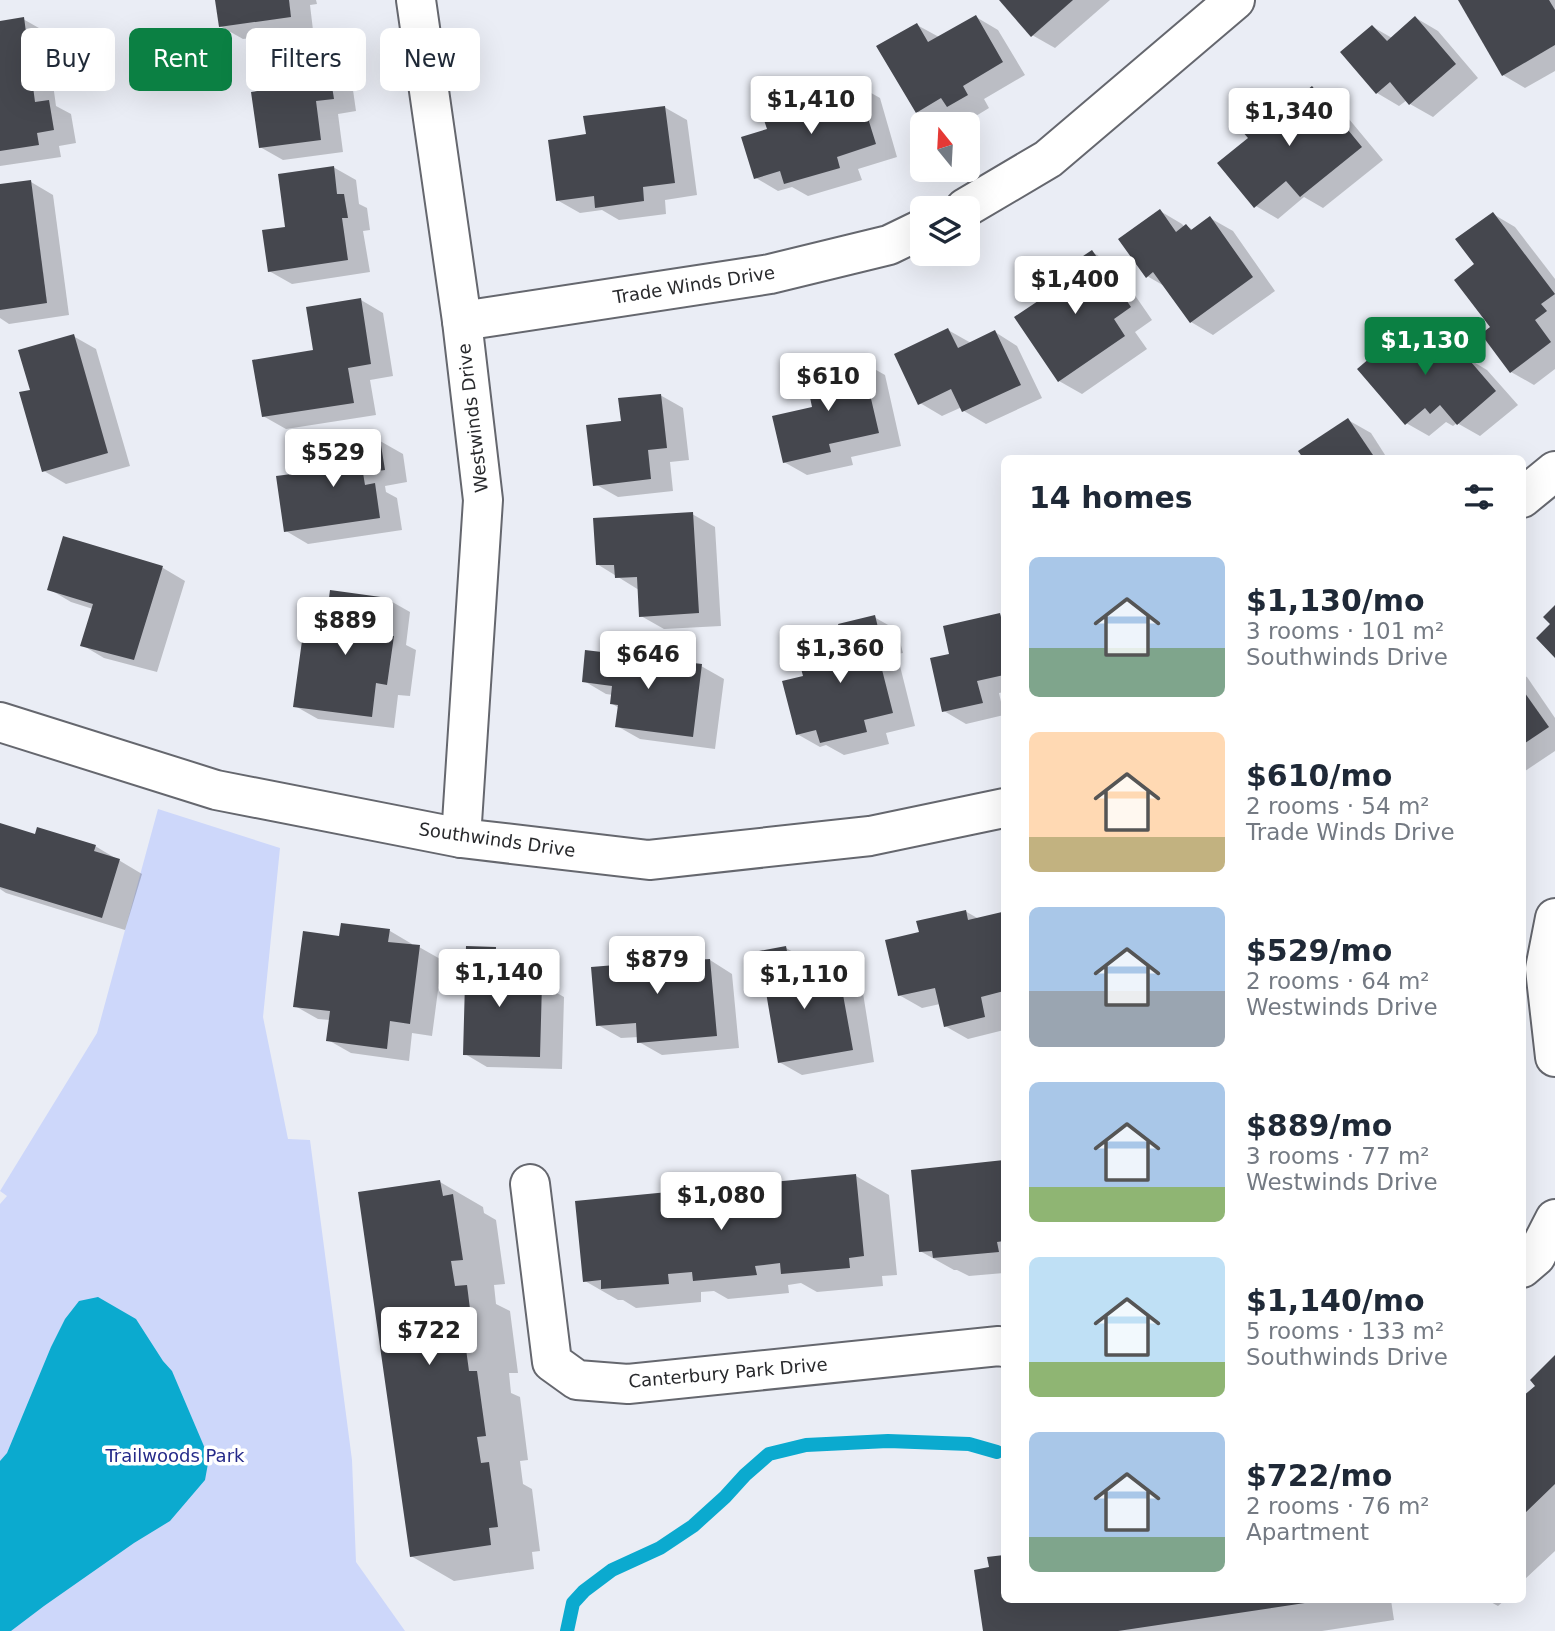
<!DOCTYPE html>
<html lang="en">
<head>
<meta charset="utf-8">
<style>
  body { margin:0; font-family:"DejaVu Sans",sans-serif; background:#f2f2f3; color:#1f2937; height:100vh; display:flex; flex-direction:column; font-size:26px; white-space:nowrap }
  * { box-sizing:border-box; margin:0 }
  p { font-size:23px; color:#747a83 }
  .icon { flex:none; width:38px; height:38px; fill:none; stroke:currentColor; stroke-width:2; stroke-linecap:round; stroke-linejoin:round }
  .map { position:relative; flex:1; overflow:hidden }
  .drawer { position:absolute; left:1001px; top:455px; width:525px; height:1148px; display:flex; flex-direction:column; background:#fff; border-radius:10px; box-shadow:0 7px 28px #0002 }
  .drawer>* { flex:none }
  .banner { position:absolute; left:21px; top:28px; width:665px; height:63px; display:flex; gap:14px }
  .needle { width:46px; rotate:342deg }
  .buttons { position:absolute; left:910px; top:112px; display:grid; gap:14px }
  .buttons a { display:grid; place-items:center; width:70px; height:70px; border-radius:10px; background:#fff; box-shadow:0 7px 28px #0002; font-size:35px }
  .price { position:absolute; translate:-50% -60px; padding:0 16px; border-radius:7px; background:#fff; color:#222; font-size:23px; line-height:46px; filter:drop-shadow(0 2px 4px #0008) }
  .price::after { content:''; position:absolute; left:50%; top:42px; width:21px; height:16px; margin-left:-10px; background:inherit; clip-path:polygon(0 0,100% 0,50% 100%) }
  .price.on { background:#0b8043; color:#fff }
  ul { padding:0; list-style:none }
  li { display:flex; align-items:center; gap:21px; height:175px; padding:0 28px }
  li span { display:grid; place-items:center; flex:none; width:196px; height:140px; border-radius:10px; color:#555 }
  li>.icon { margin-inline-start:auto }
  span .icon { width:84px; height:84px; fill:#fffc; stroke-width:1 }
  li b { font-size:30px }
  h2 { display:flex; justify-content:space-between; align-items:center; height:84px; padding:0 28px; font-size:30px }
  .chip { padding:0 24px; border-radius:10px; background:#fff; box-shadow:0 7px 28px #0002; font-size:24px; line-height:63px }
  .chip.on { background:#0b8043; color:#fff }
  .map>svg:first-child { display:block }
  .green { fill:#cdd7fa }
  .water { fill:#0baacf }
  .shadow { fill:#0003 }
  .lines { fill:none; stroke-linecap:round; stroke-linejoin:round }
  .stream { stroke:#0baacf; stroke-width:14 }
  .building { fill:#45474e }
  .street-casing { stroke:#65676e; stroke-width:42 }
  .street { stroke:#fff; stroke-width:38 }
  .labels { text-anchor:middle; stroke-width:7; stroke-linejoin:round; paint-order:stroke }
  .street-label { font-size:18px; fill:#28292c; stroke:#fff }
  .park-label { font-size:18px; fill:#262b8a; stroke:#fff }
</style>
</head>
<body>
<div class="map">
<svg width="1555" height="1631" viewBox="0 0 1555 1631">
  <rect width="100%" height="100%" fill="#eaedf5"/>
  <polygon class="green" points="158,809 280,848 263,1017 288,1139 310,1140 352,1460 356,1562 405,1631 0,1631 0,1204 7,1196 0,1191 97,1033"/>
  <polygon class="water" points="98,1297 136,1319 163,1361 172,1371 209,1458 205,1480 170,1521 134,1543 44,1606 11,1631 0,1631 0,1461 7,1453 51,1347 65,1319 79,1301"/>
  <g class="shadow">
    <polygon points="217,0 316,0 317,4 310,5 313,30 243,39 220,26"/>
    <polygon points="1002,0 1110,0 1055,48 1032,35"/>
    <polygon points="1460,0 1555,0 1555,71 1525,88 1503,75"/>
    <polygon points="976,17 998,30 1025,75 984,99 989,108 971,119 960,113 938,124 917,112 917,25 939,37"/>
    <polygon points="1416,18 1438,31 1478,78 1433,117 1410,104 1407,100 1399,106 1377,93 1373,27 1392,38"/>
    <polygon points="23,19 46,32 56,106 71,114 76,143 59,146 61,157 0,166 0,22"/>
    <polygon points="328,63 351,76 356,111 338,114 343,152 283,160 260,147 278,90"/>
    <polygon points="857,85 880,98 897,157 858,169 862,180 808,196 792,187 778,191 756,178 769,130 824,100"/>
    <polygon points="1312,88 1334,101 1383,160 1323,208 1304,197 1278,219 1256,206 1250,138 1279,101 1290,107"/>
    <polygon points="664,107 687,120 697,195 665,200 666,214 619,220 602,210 580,213 557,200 588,136"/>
    <polygon points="333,167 356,180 359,204 367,208 370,230 363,231 370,272 292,284 269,271"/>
    <polygon points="31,182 53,195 69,315 9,324 0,318 0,186"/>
    <polygon points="1160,211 1182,224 1185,228 1187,226 1193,230 1210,218 1233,231 1275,291 1213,335 1191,322 1166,287 1147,276"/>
    <polygon points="1493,214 1515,227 1555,279 1555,369 1534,385 1511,372 1492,328 1477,264"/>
    <polygon points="1092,252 1114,265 1152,320 1135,332 1147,349 1082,394 1059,381"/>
    <polygon points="361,300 383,313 393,376 370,380 376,415 286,429 263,416 315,351"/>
    <polygon points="1418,319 1441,332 1463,358 1465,357 1487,370 1518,405 1480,436 1457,423 1453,426 1446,422 1429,436 1406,423"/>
    <polygon points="948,330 971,343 995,332 1017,346 1042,398 986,424 964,411 962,407 942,416 920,403"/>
    <polygon points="73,336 96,349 130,466 66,484 44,471 32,391"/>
    <polygon points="862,362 885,375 901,446 851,457 853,465 807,475 784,462 814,408"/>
    <polygon points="660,395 683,408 689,460 670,462 673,491 618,497 595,484 623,423"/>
    <polygon points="1348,420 1371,433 1387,458 1305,458 1300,452"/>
    <polygon points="380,441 403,454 407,482 385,486 386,492 397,498 402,530 308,544 286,531 333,470"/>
    <polygon points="692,514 715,527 721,626 664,629 641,616 639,590 597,564"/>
    <polygon points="64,538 163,568 185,581 157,672 104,658 82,645 93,609 71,602 49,589"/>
    <polygon points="387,599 410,612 406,645 416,650 410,696 398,695 394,728 318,719 295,706 327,631"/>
    <polygon points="1000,615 1004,617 1004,692 999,693 1004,715 966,724 944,711 951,655"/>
    <polygon points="874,617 897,630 903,653 897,654 915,726 886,733 889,744 844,755 826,745 820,747 797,734 805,677 846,646"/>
    <polygon points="701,666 724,679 715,749 640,739 617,726 619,708 611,703 613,695 606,694 584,681"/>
    <polygon points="1522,675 1527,677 1555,718 1555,751 1522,773"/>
    <polygon points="0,828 95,846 142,874 125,930 6,893 0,889"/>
    <polygon points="965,911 979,919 1001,914 1004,916 1004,1009 1003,1009 1004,1030 968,1039 945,1026 940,1004 922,1008 899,995 921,934"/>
    <polygon points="390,931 412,944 412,946 419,947 442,960 432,1036 412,1033 409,1061 351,1053 328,1040 330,1020 318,1019 295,1006 340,938"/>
    <polygon points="786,948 809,961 811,975 815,974 828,982 840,980 863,993 874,1062 802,1075 779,1062"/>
    <polygon points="495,949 518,962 518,975 534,984 541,984 564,997 562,1069 487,1067 465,1054"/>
    <polygon points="678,950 697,961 710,960 732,974 739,1048 662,1055 639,1042 639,1037 621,1038 598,1025 630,965"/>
    <polygon points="1004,1162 1004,1273 969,1276 957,1270 954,1270 920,1251 913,1171"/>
    <polygon points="856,1176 889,1195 897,1275 882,1276 883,1286 817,1292 801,1283 788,1285 789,1293 728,1299 714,1291 701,1292 701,1302 636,1308 623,1300 618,1300 585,1281"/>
    <polygon points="440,1182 483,1207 484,1213 496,1220 505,1284 494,1285 496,1304 510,1311 518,1373 509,1373 511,1393 520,1397 528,1460 520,1461 523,1484 532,1489 540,1551 532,1552 534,1569 454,1581 411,1556"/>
    <polygon points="1555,1358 1555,1551 1522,1582 1522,1400 1537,1386"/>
    <polygon points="1004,1557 1004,1600 1391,1600 1394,1620 1322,1631 985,1631 991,1568 989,1559"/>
    <polygon points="1487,1600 1505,1600 1498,1606"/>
  </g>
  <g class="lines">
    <polyline class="stream" points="567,1631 573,1603 584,1591 612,1570 660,1548 693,1526 725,1497 745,1475 769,1454 806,1445 888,1441 969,1444 997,1452"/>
  </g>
  <g class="building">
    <polygon points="215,0 289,0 291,17 219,27"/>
    <polygon points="999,0 1073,0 1031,37"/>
    <polygon points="1458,0 1549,0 1555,10 1555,45 1502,76"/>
    <polygon points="976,15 1003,62 963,86 968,95 947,107 941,98 916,113 876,46 917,23 928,42"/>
    <polygon points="1415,16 1456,64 1409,105 1390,82 1376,94 1340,52 1372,25 1387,41"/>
    <polygon points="24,17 35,102 49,100 54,130 37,133 39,145 0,151 0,21"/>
    <polygon points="328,61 334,99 316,101 321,140 259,148 251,92 276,88 274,69"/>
    <polygon points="857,83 876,144 837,157 840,168 784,184 780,171 754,179 741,137 767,129 763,117 821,99 820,94"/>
    <polygon points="1312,86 1362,147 1300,197 1286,181 1254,208 1217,163 1248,138 1241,130 1278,98 1286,107"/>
    <polygon points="665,106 675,183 643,187 644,201 595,208 594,196 556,201 548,140 586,134 583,116"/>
    <polygon points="334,166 337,194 344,194 348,218 342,218 348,260 268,272 262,230 285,227 278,174"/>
    <polygon points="31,180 47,303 0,310 0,184"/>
    <polygon points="1160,209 1176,232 1186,224 1191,230 1210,216 1253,277 1190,323 1153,272 1146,278 1118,239"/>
    <polygon points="1493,212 1555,294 1541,304 1547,311 1535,320 1551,342 1510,373 1481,334 1490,327 1454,280 1474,264 1455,239"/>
    <polygon points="1092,250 1131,307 1114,319 1125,336 1058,382 1014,317 1041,299 1034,289"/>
    <polygon points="361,298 371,364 348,368 354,403 262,417 252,360 313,350 306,307"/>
    <polygon points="1418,317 1456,361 1465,355 1496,391 1457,425 1440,405 1430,414 1425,408 1405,425 1357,369"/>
    <polygon points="948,328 958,348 995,330 1021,385 962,412 951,389 918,405 894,354"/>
    <polygon points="74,334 108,453 42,472 19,392 30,390 18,350"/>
    <polygon points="862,360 879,433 829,444 831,452 783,463 772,416 812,407 805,373"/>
    <polygon points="661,394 667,448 648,450 651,479 593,486 586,425 621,421 618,398"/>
    <polygon points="1348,418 1375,458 1303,458 1298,451"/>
    <polygon points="380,439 385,470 363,473 365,485 375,483 380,518 284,532 276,476 331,469 328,447"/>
    <polygon points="693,512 699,613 639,617 637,577 615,578 614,565 596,565 593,518"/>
    <polygon points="63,536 163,566 134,660 80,646 93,604 47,590"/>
    <polygon points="330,590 388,598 383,635 394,636 387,685 376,683 372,717 293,707 304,626 325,629"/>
    <polygon points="1555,605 1555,658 1536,638 1550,624 1543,617"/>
    <polygon points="1000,613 1004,630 1004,675 977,681 983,703 942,712 930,658 949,654 943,626"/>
    <polygon points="875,615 881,640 875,642 893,713 864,720 867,732 820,743 816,730 796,735 782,681 803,676 798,657 844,645 838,624"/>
    <polygon points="585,650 702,664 693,737 615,727 618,705 610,704 612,686 582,682"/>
    <polygon points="1522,689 1549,727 1522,745"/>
    <polygon points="0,823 35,834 37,827 96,845 94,851 120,859 102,918 0,887"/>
    <polygon points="966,910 968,920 1002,912 1004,926 1004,991 981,997 985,1017 944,1027 935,988 898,996 885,940 919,932 916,921"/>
    <polygon points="341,923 390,929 388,942 420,945 410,1024 390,1021 387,1049 326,1041 330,1011 293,1007 303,931 339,936"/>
    <polygon points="466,946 496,947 495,973 520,974 520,981 542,983 540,1057 463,1055"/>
    <polygon points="786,946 792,977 815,972 817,982 840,978 853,1050 778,1063 759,951"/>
    <polygon points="678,948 679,961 710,959 717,1036 637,1043 636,1023 596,1026 591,967 628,964 627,953"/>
    <polygon points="1004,1160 1004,1241 997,1242 999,1252 933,1258 932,1251 919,1252 911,1170"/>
    <polygon points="856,1174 864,1256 849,1258 850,1268 781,1274 780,1263 755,1266 757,1275 693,1281 692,1272 668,1274 669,1284 601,1289 601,1280 583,1282 575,1201"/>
    <polygon points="440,1180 443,1196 453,1194 463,1260 451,1261 455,1286 467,1285 475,1349 466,1349 469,1371 477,1371 486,1436 477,1437 481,1463 489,1462 498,1527 489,1528 491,1545 410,1557 358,1192"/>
    <polygon points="1555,1355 1555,1484 1522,1516 1522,1397 1535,1386 1530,1380"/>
    <polygon points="1004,1555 1004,1600 1318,1600 1318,1601 1118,1631 983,1631 974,1570 989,1567 987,1557"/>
  </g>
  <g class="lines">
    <g class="street-casing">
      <g id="street">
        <polyline points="416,0 462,321 483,500 461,838"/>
        <polyline points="965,208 1048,159 1235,0"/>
        <polyline points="462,321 770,274 889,245 922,229"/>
        <polyline points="1522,498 1555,471"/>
        <polyline points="0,722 216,790 461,838 649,860 870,836 1004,808"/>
        <polyline points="1555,918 1545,969 1555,1057"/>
        <polyline points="530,1184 552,1362 577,1380 628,1384 999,1346 1004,1347"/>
        <polyline points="1522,1268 1536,1256 1555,1219"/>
      </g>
    </g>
    <use href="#street" class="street"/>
  </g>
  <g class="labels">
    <g class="street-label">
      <text transform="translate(694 285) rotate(-9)" y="6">Trade Winds Drive</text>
      <text transform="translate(473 418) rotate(-97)" y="6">Westwinds Drive</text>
      <text transform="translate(497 840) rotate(8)" y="6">Southwinds Drive</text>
      <text transform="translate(728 1373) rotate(-5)" y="6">Canterbury Park Drive</text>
    </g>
    <g class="park-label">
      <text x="175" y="1462">Trailwoods Park</text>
    </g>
  </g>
</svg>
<div class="buttons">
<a><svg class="needle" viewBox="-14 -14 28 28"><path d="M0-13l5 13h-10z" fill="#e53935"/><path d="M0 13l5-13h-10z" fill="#747a83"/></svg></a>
<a><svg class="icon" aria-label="layers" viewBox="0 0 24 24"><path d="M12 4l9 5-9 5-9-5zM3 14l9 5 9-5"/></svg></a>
</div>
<b class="price" style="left:811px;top:136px">$1,410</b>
<b class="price" style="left:1289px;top:148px">$1,340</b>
<b class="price" style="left:1075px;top:316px">$1,400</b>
<b class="price on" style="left:1425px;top:377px">$1,130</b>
<b class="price" style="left:828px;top:413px">$610</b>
<b class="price" style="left:333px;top:489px">$529</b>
<b class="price" style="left:345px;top:657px">$889</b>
<b class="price" style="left:840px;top:685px">$1,360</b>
<b class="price" style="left:648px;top:691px">$646</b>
<b class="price" style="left:657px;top:996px">$879</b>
<b class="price" style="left:499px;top:1009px">$1,140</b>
<b class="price" style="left:804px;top:1011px">$1,110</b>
<b class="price" style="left:721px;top:1232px">$1,080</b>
<b class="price" style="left:429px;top:1367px">$722</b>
<div class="banner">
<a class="chip">Buy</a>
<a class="chip on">Rent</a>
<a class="chip">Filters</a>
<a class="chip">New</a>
</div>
<section class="drawer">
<h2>14 homes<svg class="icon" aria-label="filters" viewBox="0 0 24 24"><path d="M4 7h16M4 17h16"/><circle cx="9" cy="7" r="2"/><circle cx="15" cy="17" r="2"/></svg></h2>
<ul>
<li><span style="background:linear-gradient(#a9c7e8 65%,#7fa58c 0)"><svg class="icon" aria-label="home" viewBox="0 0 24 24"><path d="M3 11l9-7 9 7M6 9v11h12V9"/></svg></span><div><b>$1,130/mo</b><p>3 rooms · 101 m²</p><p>Southwinds Drive</p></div></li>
<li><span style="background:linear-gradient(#ffd9b3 75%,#c2b280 0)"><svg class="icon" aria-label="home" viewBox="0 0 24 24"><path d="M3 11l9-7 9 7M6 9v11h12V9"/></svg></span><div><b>$610/mo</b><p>2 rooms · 54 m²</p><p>Trade Winds Drive</p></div></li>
<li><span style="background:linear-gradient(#a9c7e8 60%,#9aa5b1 0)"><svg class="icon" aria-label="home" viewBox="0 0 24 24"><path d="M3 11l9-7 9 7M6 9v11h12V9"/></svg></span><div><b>$529/mo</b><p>2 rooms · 64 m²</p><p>Westwinds Drive</p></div></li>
<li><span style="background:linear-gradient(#a9c7e8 75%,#8fb573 0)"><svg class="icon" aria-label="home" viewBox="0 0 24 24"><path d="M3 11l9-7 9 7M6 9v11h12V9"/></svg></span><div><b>$889/mo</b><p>3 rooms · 77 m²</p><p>Westwinds Drive</p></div></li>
<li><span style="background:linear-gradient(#bfe0f5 75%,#8fb573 0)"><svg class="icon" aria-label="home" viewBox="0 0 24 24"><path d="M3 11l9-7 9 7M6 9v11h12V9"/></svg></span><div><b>$1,140/mo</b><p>5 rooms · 133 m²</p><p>Southwinds Drive</p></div></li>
<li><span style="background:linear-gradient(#a9c7e8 75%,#7fa58c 0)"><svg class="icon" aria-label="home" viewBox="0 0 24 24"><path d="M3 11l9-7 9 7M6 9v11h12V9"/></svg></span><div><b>$722/mo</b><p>2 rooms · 76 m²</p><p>Apartment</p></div></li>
</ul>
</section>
</div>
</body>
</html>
